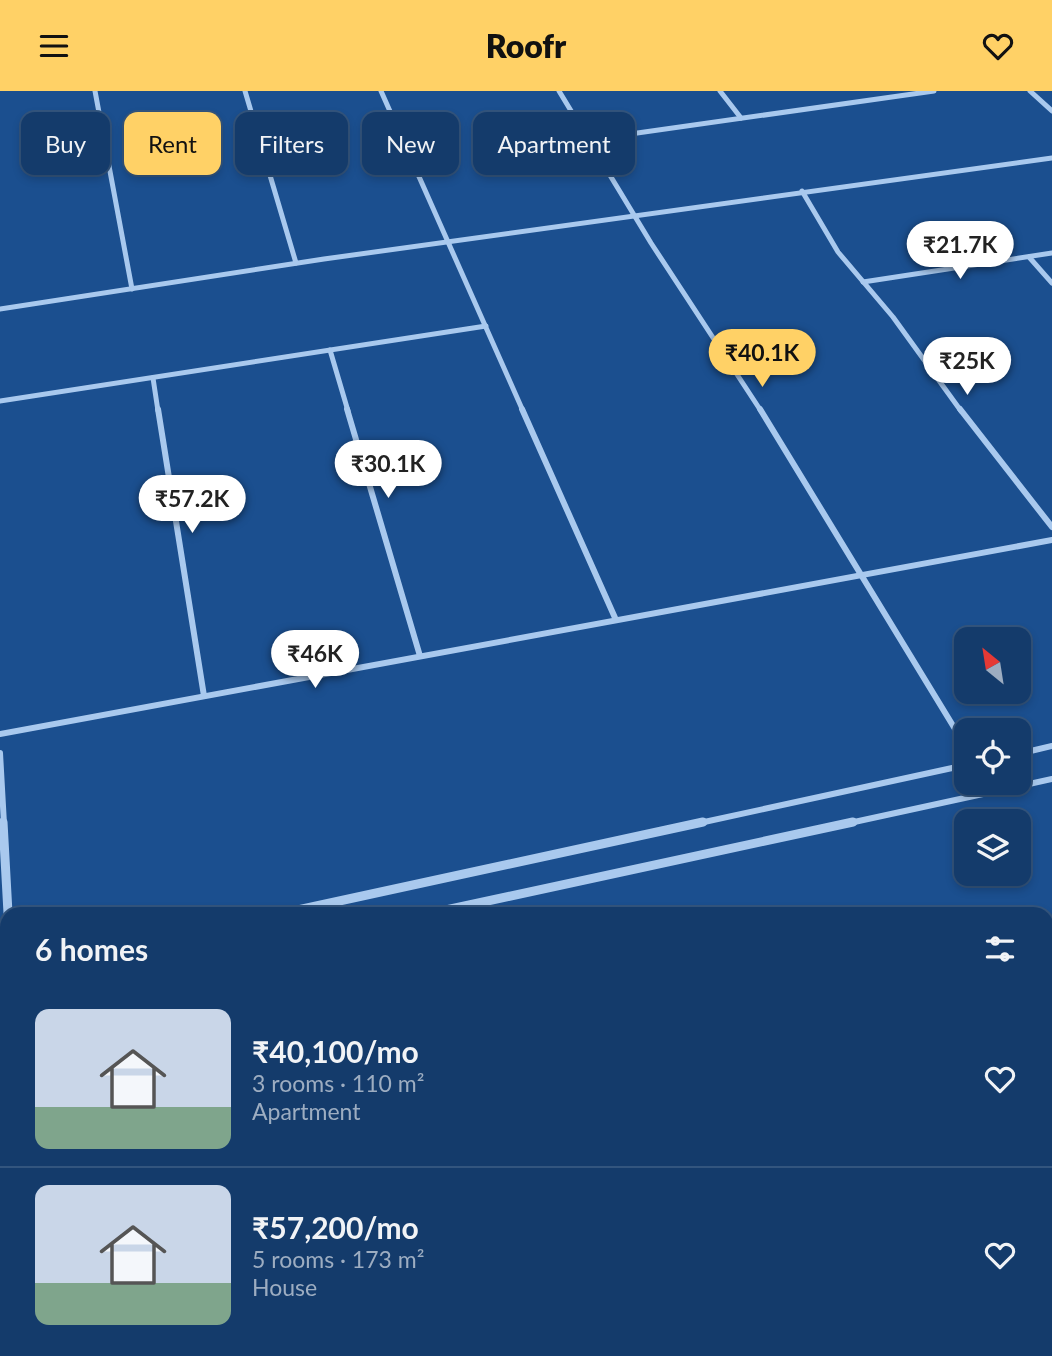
<!DOCTYPE html>
<html lang="en">
<head>
<meta charset="utf-8">
<style>
  body { margin:0; font-family:Lato,sans-serif; background:#214673; color:#f1f3f6; height:100vh; display:flex; flex-direction:column; font-size:26px; white-space:nowrap }
  * { box-sizing:border-box; margin:0 }
  p { font-size:23px; color:#9dadc1 }
  .icon { flex:none; width:38px; height:38px; fill:none; stroke:currentColor; stroke-width:2; stroke-linecap:round; stroke-linejoin:round }
  .map { position:relative; flex:1; overflow:hidden }
  .drawer { position:absolute; left:0px; top:816px; width:1054px; height:450px; display:flex; flex-direction:column; background:#143b6b; border-radius:21px 21px 0 0; box-shadow:0 4px 10px #0003,0 0 0 2px #33557e }
  .drawer>* { flex:none }
  .banner { position:absolute; left:21px; top:21px; width:700px; height:63px; display:flex; gap:14px }
  .needle { width:46px; rotate:330deg }
  .buttons { position:absolute; left:954px; top:536px; display:grid; gap:14px }
  .buttons a { display:grid; place-items:center; width:77px; height:77px; border-radius:14px; background:#143b6b; box-shadow:0 4px 10px #0003,0 0 0 2px #33557e; font-size:35px }
  .price { position:absolute; translate:-50% -60px; padding:0 16px; border-radius:24px; background:#fff; color:#222; font-size:23px; line-height:46px; filter:drop-shadow(0 2px 4px #0008) }
  .price::after { content:''; position:absolute; left:50%; top:42px; width:21px; height:16px; margin-left:-10px; background:inherit; clip-path:polygon(0 0,100% 0,50% 100%) }
  .price.current { background:#ffd166; color:#111 }
  ul { padding:0; list-style:none }
  li { display:flex; align-items:center; gap:21px; height:175px; padding:0 35px }
  li+li { border-top:2px solid #33557e }
  li span { display:grid; place-items:center; flex:none; width:196px; height:140px; border-radius:14px; color:#555 }
  li>.icon { margin-inline-start:auto }
  span .icon { width:84px; height:84px; fill:#fffc; stroke-width:1 }
  li b { font-size:30px }
  h2 { display:flex; justify-content:space-between; align-items:center; height:84px; padding:0 35px; font-size:30px }
  .pill { padding:0 24px; border-radius:14px; background:#143b6b; box-shadow:0 4px 10px #0003,0 0 0 2px #33557e; font-size:24px; line-height:63px }
  .pill.current { background:#ffd166; color:#111 }
  header { display:flex; justify-content:space-between; align-items:center; height:91px; padding:0 35px; background:#ffd166; color:#111; font-size:32px; font-weight:800 }
  .map>svg:first-child { display:block }
  .lines { fill:none; stroke-linecap:round; stroke-linejoin:round }
  .street-far2 { stroke:#a9c9ee; stroke-width:5 }
  .street-far1 { stroke:#a9c9ee; stroke-width:6 }
  .street { stroke:#a9c9ee; stroke-width:9 }
</style>
</head>
<body>
<header><svg class="icon" aria-label="menu" viewBox="0 0 24 24"><path d="M4 6h16M4 12h16M4 18h16"/></svg>Roofr<svg class="icon" aria-label="heart" viewBox="0 0 24 24"><path d="M12 20l-8-8c-3-5 5-10 8-4 3-6 11-1 8 4z"/></svg></header>
<div class="map">
<svg width="1052" height="1265" viewBox="0 0 1052 1265">
  <rect width="100%" height="100%" fill="#1b4f8f"/>
  <g class="lines">
    <g class="street-far2">
      <polyline points="95,0 132,198"/>
      <polyline points="245,0 296,172"/>
      <polyline points="381,0 523,320"/>
      <polyline points="559,0 651,152 761,320"/>
      <polyline points="720,0 741,27"/>
      <polyline points="1030,0 1052,20"/>
      <polyline points="588,49 934,0"/>
      <polyline points="802,100 838,161 893,226 961,320"/>
      <polyline points="1029,166 1052,192"/>
      <polyline points="863,191 1052,162"/>
      <polyline points="0,218 324,168 1052,67"/>
      <polyline points="330,259 348,320"/>
      <polyline points="153,287 158,320"/>
      <polyline points="0,310 486,235"/>
    </g>
    <g class="street-far1">
      <polyline points="158,318 204,605"/>
      <polyline points="347,318 420,565"/>
      <polyline points="522,318 616,529"/>
      <polyline points="760,318 966,656"/>
      <polyline points="960,318 1052,436"/>
      <polyline points="0,643 1052,449"/>
      <polyline points="0,662 4,733"/>
      <polyline points="1018,663 1052,655"/>
      <polyline points="987,691 992,701"/>
      <polyline points="695,733 966,674"/>
      <polyline points="845,733 1052,688"/>
    </g>
    <g class="street">
      <polyline points="3,731 8,822"/>
      <polyline points="284,822 703,731"/>
      <polyline points="432,822 853,731"/>
      <polyline points="0,884 7,883"/>
      <polyline points="0,916 7,914"/>
      <polyline points="1046,949 1052,947"/>
      <polyline points="0,1206 7,1204"/>
      <polyline points="407,1258 408,1265"/>
    </g>
  </g>
</svg>
<div class="buttons">
<a><svg class="needle" viewBox="-14 -14 28 28"><path d="M0-13l5 13h-10z" fill="#e53935"/><path d="M0 13l5-13h-10z" fill="#9dadc1"/></svg></a>
<a><svg class="icon" aria-label="locate" viewBox="0 0 24 24"><circle cx="12" cy="12" r="6"/><path d="M12 2v4M12 18v4M2 12h4M18 12h4"/></svg></a>
<a><svg class="icon" aria-label="layers" viewBox="0 0 24 24"><path d="M12 4l9 5-9 5-9-5zM3 14l9 5 9-5"/></svg></a>
</div>
<b class="price" style="left:960px;top:190px">₹21.7K</b>
<b class="price current" style="left:762px;top:298px">₹40.1K</b>
<b class="price" style="left:967px;top:306px">₹25K</b>
<b class="price" style="left:388px;top:409px">₹30.1K</b>
<b class="price" style="left:192px;top:444px">₹57.2K</b>
<b class="price" style="left:315px;top:599px">₹46K</b>
<div class="banner">
<a class="pill">Buy</a>
<a class="pill current">Rent</a>
<a class="pill">Filters</a>
<a class="pill">New</a>
<a class="pill">Apartment</a>
</div>
<section class="drawer">
<h2>6 homes<svg class="icon" aria-label="filters" viewBox="0 0 24 24"><path d="M4 7h16M4 17h16"/><circle cx="9" cy="7" r="2"/><circle cx="15" cy="17" r="2"/></svg></h2>
<ul>
<li><span style="background:linear-gradient(#c9d6e8 70%,#7fa58c 0)"><svg class="icon" aria-label="home" viewBox="0 0 24 24"><path d="M3 11l9-7 9 7M6 9v11h12V9"/></svg></span><div><b>₹40,100/mo</b><p>3 rooms · 110 m²</p><p>Apartment</p></div><svg class="icon" aria-label="heart" viewBox="0 0 24 24"><path d="M12 20l-8-8c-3-5 5-10 8-4 3-6 11-1 8 4z"/></svg></li>
<li><span style="background:linear-gradient(#c9d6e8 70%,#7fa58c 0)"><svg class="icon" aria-label="home" viewBox="0 0 24 24"><path d="M3 11l9-7 9 7M6 9v11h12V9"/></svg></span><div><b>₹57,200/mo</b><p>5 rooms · 173 m²</p><p>House</p></div><svg class="icon" aria-label="heart" viewBox="0 0 24 24"><path d="M12 20l-8-8c-3-5 5-10 8-4 3-6 11-1 8 4z"/></svg></li>
</ul>
</section>
</div>
</body>
</html>
